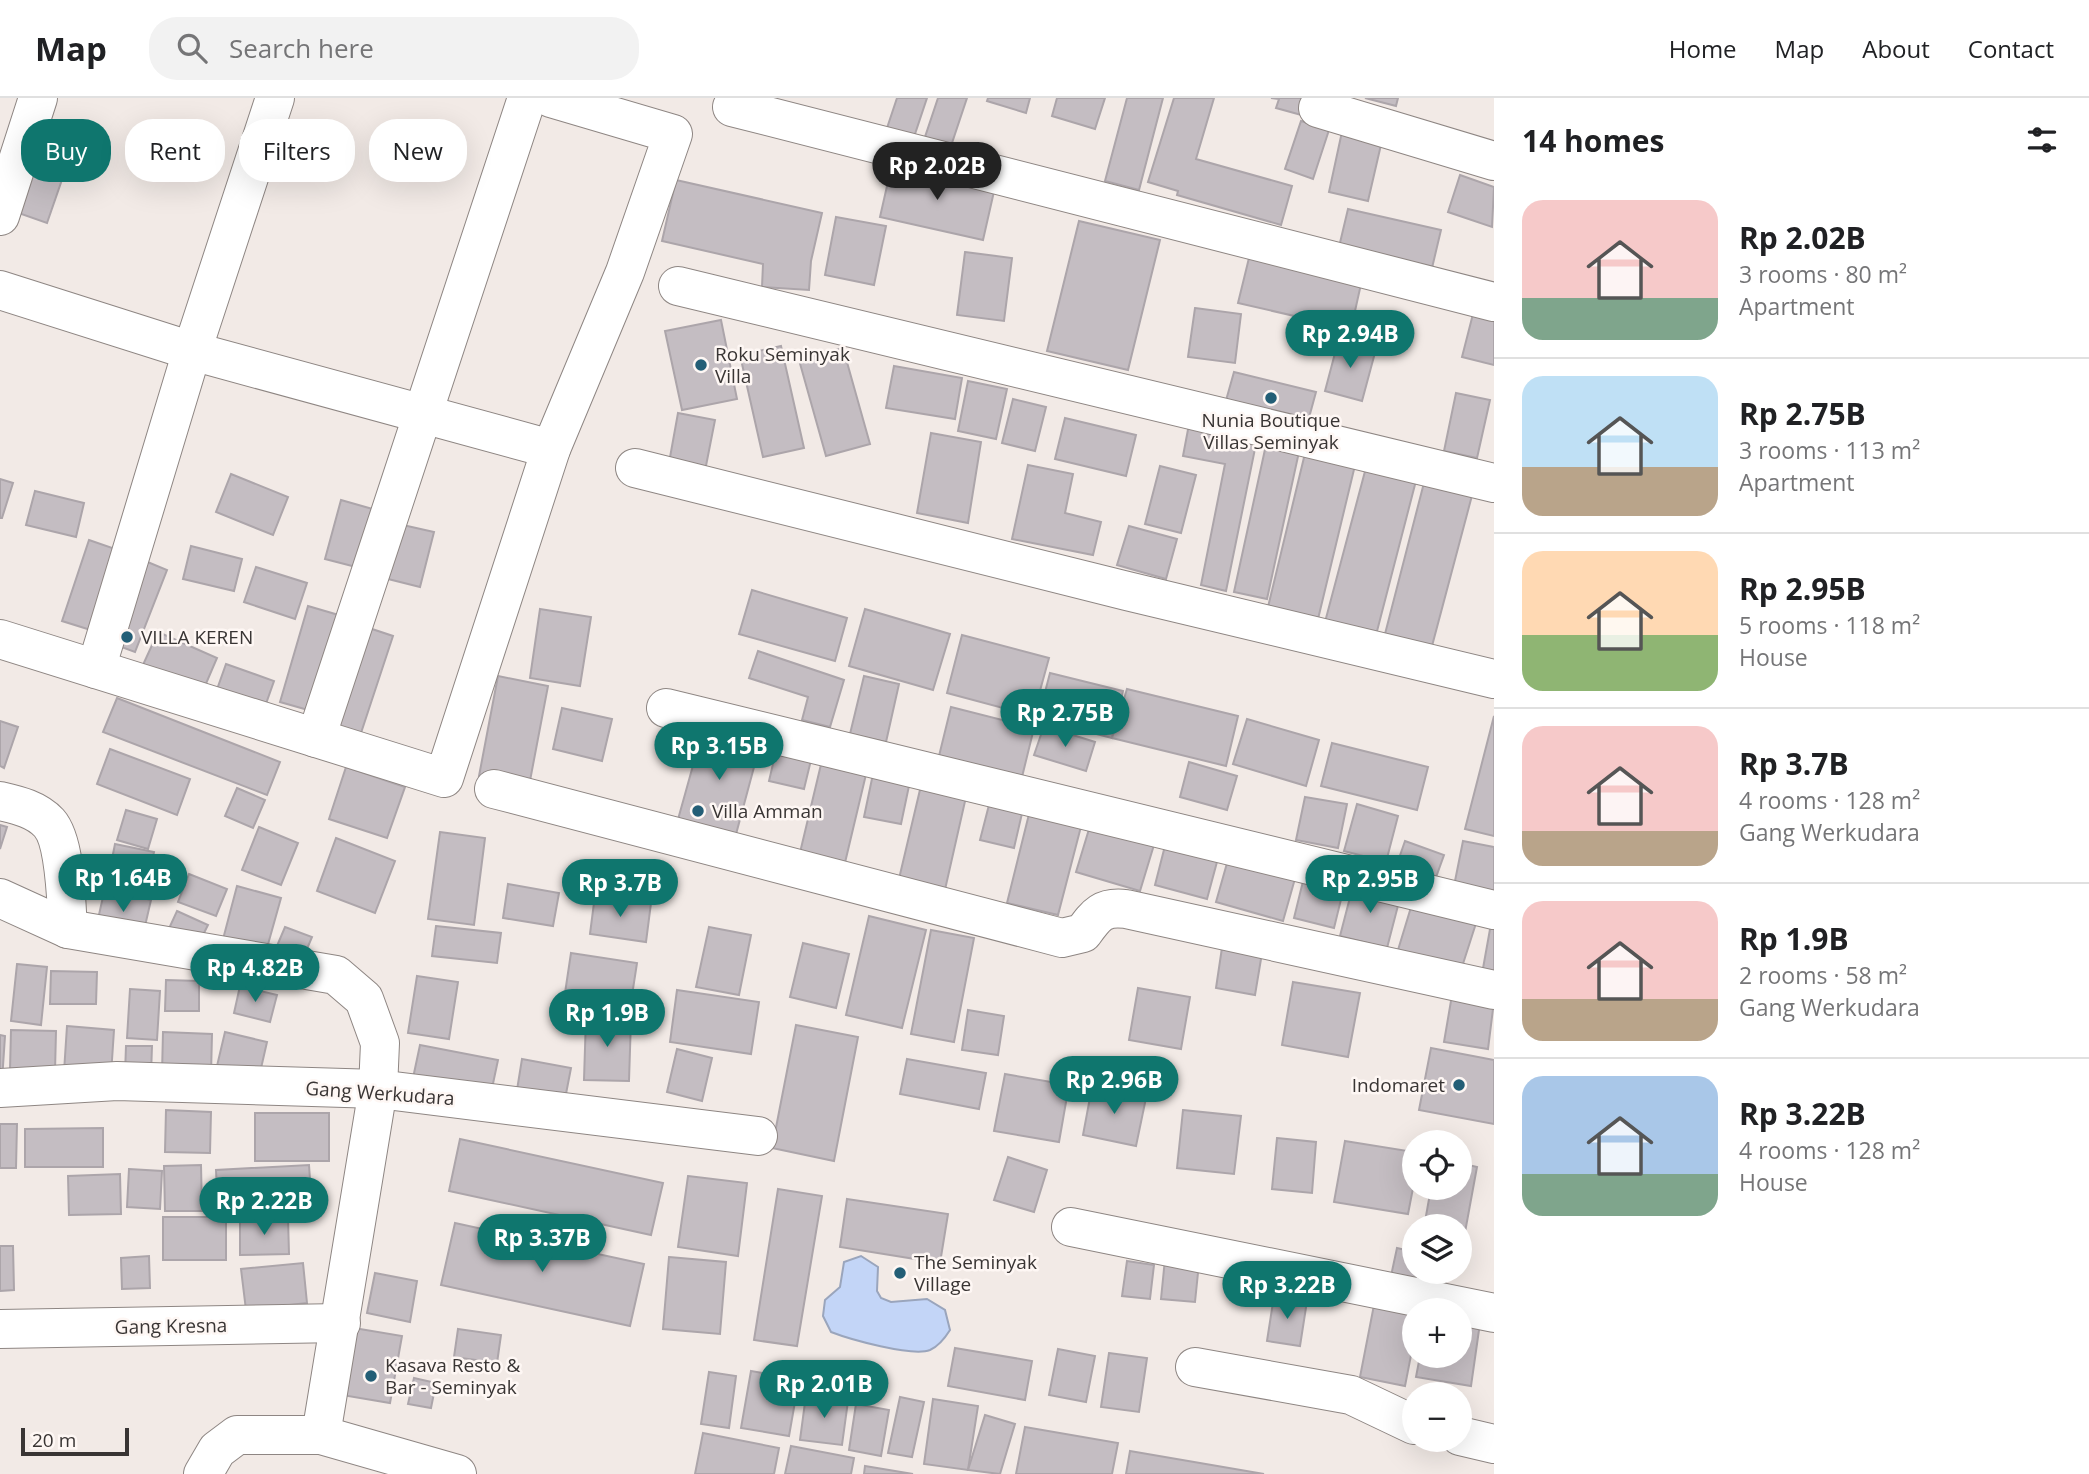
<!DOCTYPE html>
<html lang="en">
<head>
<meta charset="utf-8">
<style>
  body { margin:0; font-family:"Open Sans",sans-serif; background:#f2f2f2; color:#202124; height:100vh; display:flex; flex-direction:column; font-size:26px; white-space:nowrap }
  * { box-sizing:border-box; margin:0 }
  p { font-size:23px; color:#757577 }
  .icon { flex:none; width:38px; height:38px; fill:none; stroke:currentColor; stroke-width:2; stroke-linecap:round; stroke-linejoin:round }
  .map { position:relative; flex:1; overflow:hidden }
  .side { display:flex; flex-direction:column; background:#fff; width:595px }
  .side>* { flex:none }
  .hud { position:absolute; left:21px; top:21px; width:665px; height:63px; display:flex; gap:14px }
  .controls { position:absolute; left:1402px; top:1032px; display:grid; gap:14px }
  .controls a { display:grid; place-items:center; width:70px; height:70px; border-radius:50%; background:#fff; box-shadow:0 7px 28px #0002; font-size:35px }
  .scale { position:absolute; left:21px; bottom:18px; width:108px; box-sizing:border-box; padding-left:7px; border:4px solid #393534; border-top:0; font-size:19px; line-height:24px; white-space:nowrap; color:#393534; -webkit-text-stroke:5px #fef7f4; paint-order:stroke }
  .price { position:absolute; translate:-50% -60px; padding:0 16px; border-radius:24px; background:#0f766e; color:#fff; font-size:23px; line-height:46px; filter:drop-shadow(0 2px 4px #0008) }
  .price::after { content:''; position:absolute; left:50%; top:42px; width:21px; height:16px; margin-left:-10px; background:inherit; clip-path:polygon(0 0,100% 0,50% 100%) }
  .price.active { background:#222; color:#fff }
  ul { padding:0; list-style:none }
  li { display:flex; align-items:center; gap:21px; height:175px; padding:0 28px }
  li+li { border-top:2px solid #e0e0e0 }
  li span { display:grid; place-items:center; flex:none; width:196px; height:140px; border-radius:21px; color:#555 }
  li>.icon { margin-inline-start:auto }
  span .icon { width:84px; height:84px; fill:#fffc; stroke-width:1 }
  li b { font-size:30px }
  h2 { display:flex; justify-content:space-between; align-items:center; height:84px; padding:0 28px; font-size:30px }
  .pill { padding:0 24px; border-radius:28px; background:#fff; box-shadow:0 7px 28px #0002; font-size:24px; line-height:63px }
  .pill.active { background:#0f766e; color:#fff }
  header { display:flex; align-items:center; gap:42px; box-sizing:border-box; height:98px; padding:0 35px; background:#fff; border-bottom:2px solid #e0e0e0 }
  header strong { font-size:33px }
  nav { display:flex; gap:38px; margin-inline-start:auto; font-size:24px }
  .search { width:490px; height:63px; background:#f2f2f2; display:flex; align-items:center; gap:18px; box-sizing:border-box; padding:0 24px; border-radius:28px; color:#757577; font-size:26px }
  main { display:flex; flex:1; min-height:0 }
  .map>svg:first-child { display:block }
  .water { fill:#c3d5f7; stroke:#9aa5bc; stroke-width:2 }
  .building { fill:#c4bdc2; stroke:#aca5aa; stroke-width:2 }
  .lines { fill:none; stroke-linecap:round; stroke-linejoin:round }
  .minor-casing { stroke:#8e8683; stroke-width:40 }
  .minor { stroke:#fff; stroke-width:38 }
  .poi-dot { fill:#235e76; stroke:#fef7f4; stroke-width:2.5 }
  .labels { text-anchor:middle; stroke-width:5; stroke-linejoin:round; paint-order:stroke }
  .poi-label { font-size:19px; fill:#393534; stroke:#fef7f4; text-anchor:start }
  .street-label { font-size:19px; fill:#393534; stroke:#fef7f4 }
</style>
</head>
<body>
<header>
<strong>Map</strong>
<div class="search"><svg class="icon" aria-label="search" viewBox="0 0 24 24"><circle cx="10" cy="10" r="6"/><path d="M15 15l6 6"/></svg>Search here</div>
<nav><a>Home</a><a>Map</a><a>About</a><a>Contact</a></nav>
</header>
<main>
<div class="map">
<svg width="1494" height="1376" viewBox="0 0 1494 1376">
  <rect width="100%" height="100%" fill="#f2eae6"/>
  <path class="water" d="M861,1158L878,1169L877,1193L881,1200L891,1204L927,1201L945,1212L950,1232C945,1240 939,1248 930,1252C912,1259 849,1241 831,1234L823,1218L825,1202L840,1189L844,1164Z"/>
  <g class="building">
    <polygon points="897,0 927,0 913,42 886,33"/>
    <polygon points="938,0 967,0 950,51 924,42"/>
    <polygon points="988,0 1030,0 1026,15 987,3"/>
    <polygon points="1057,0 1105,0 1095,31 1052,18"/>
    <polygon points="1127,0 1163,0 1139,92 1105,83"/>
    <polygon points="1174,0 1214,0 1196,61 1292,88 1281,127 1177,97 1178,93 1148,84"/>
    <polygon points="1271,0 1310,0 1305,18 1276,10 1279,1"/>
    <polygon points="1365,0 1398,0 1396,8"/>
    <polygon points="1301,23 1329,32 1313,81 1285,71"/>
    <polygon points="1343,29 1383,38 1368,103 1329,94"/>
    <polygon points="26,56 66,70 47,125 7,111"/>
    <polygon points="892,66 995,89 983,142 880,119"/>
    <polygon points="1460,77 1494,89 1492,129 1448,114"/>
    <polygon points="676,82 822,115 811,163 809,192 762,189 763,166 662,143"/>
    <polygon points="1348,111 1441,132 1432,170 1339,149"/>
    <polygon points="836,119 886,128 874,187 825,177"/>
    <polygon points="1079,123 1160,142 1128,272 1047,253"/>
    <polygon points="965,154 1012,160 1004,223 957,217"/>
    <polygon points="1249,160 1361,186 1351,231 1238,205"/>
    <polygon points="1195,210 1241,216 1235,265 1188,259"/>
    <polygon points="1473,216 1494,221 1494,267 1462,259"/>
    <polygon points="721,222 737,301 682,312 665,233"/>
    <polygon points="1339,240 1376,251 1362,303 1325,293"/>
    <polygon points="781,248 804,350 763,359 740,257"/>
    <polygon points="843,250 870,346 826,358 799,262"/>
    <polygon points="894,268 962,280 955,321 886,310"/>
    <polygon points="1234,274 1316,294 1307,327 1225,306"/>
    <polygon points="968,283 1007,291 996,341 958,333"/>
    <polygon points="1456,295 1490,302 1477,360 1444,353"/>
    <polygon points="1013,301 1046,309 1035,353 1002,345"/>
    <polygon points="678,315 715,322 703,383 667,376"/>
    <polygon points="1065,320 1136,337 1126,378 1055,361"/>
    <polygon points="1190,321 1258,336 1226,493 1201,487 1225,366 1183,358"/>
    <polygon points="1269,333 1302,340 1267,501 1234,494"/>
    <polygon points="931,335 981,344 968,425 917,415"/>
    <polygon points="1307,347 1357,359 1318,521 1268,509"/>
    <polygon points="1368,362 1418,375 1376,537 1325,524"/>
    <polygon points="1028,367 1073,376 1065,415 1101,424 1093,457 1012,441"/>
    <polygon points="1160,368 1196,377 1181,435 1145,426"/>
    <polygon points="231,376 288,399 273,437 216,414"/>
    <polygon points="1426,377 1474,390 1432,548 1385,536"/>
    <polygon points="0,381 13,385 2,420 0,420"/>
    <polygon points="35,393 84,405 76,439 26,427"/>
    <polygon points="341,402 376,412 360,470 325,461"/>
    <polygon points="394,425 434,434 420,489 380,479"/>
    <polygon points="1129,428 1177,441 1166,481 1117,467"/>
    <polygon points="89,442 124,454 97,534 62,523"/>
    <polygon points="191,448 242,461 234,493 183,481"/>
    <polygon points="138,460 167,472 135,554 105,543"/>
    <polygon points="256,469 307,485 295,521 244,504"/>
    <polygon points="752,492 847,520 835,563 739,536"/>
    <polygon points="308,508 342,518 315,614 280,604"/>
    <polygon points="540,511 591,519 580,588 530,580"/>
    <polygon points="865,511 950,536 933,592 849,568"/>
    <polygon points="354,525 393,538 360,638 321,625"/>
    <polygon points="158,534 217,560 202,595 142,569"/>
    <polygon points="962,537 1049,560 1033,618 947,595"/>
    <polygon points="758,553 844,582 830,629 802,622 808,599 749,580"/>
    <polygon points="226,566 274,583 262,617 214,600"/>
    <polygon points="1050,575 1123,593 1112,640 1038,621"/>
    <polygon points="498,578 548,588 529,688 479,678"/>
    <polygon points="864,578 899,586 886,644 850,636"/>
    <polygon points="1127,591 1238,618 1226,668 1112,640"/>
    <polygon points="117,600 280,664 267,697 103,634"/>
    <polygon points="951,609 1034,630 1022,679 939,658"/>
    <polygon points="562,610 612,621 602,663 553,651"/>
    <polygon points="1494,618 1494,738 1465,731"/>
    <polygon points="1247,621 1319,642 1306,688 1233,666"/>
    <polygon points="0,623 18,629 4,670 0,668"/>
    <polygon points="704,628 761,643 735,740 677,725"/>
    <polygon points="1044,628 1095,644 1086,673 1034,657"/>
    <polygon points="1332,645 1428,669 1417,712 1321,688"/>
    <polygon points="110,651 190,681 177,717 97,686"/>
    <polygon points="776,653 811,662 804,691 769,683"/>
    <polygon points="823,658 868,668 843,773 798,763"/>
    <polygon points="1189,664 1237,678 1227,712 1180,699"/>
    <polygon points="346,669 405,689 387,740 329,721"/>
    <polygon points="873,676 910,683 901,726 864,719"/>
    <polygon points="923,679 968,690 944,796 898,785"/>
    <polygon points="237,690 265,702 253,730 225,718"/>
    <polygon points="1305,699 1347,706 1338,750 1296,742"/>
    <polygon points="990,703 1023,711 1014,750 980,742"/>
    <polygon points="1032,704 1084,717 1058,817 1007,805"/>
    <polygon points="1357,706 1398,718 1386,764 1344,753"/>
    <polygon points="126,712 157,721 148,751 117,742"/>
    <polygon points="1093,718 1157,737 1140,793 1076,774"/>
    <polygon points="0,727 7,729 0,751"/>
    <polygon points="259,729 298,745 281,787 242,772"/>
    <polygon points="440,734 485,740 474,827 428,821"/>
    <polygon points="1168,736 1221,749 1207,801 1155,787"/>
    <polygon points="336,740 395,763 375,815 317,793"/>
    <polygon points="1405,743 1444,757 1435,782 1396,769"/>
    <polygon points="1463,743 1494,749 1494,796 1454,788"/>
    <polygon points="115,746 154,754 145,795 107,786"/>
    <polygon points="1231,751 1298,770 1283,823 1216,804"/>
    <polygon points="1306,771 1346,781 1334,830 1294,820"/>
    <polygon points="189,776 227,791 216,818 178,804"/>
    <polygon points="1354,784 1401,796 1387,850 1340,838"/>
    <polygon points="508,786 559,795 553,828 503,820"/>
    <polygon points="237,788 281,800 265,857 222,845"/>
    <polygon points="105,790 151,802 142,841 96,830"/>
    <polygon points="1415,796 1479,816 1461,872 1398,852"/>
    <polygon points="595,797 651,805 646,844 590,836"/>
    <polygon points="177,813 208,827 196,851 166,837"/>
    <polygon points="869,818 926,832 902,930 846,917"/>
    <polygon points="1492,820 1494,820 1494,878 1482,876"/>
    <polygon points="436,828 501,835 497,865 432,858"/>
    <polygon points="285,829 312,839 301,865 274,855"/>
    <polygon points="709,829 751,837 739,897 696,889"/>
    <polygon points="931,832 974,840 954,944 911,936"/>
    <polygon points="1223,843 1263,849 1255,897 1216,890"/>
    <polygon points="803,845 849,856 836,910 790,899"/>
    <polygon points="571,855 637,865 631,904 565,895"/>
    <polygon points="17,866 47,869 41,927 11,923"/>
    <polygon points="51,873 97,874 96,906 50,906"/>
    <polygon points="417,878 458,884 449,941 408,935"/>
    <polygon points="166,882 199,883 199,913 165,913"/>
    <polygon points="1293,884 1360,895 1348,959 1282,947"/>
    <polygon points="240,888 277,897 270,924 234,915"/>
    <polygon points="1138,890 1190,899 1181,951 1129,942"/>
    <polygon points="130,891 160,893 157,942 127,940"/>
    <polygon points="677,892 759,904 751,956 670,944"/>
    <polygon points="1452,897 1494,903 1488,951 1444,944"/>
    <polygon points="968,912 1004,918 998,957 962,952"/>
    <polygon points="586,919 631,921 629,983 584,982"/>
    <polygon points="796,927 858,939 834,1063 772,1050"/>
    <polygon points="67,928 114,932 111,977 64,974"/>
    <polygon points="11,932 56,933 55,974 10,972"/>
    <polygon points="163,934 212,936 211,977 162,976"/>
    <polygon points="225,934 267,944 259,979 217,968"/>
    <polygon points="0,937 5,938 2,983 0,983"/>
    <polygon points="420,947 498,962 491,995 413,980"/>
    <polygon points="126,948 152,948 151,977 125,976"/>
    <polygon points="1431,950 1494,962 1494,1026 1419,1012"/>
    <polygon points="677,951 712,960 702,1003 667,994"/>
    <polygon points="522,961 571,970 565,1001 517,992"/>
    <polygon points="907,961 986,975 979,1011 900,996"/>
    <polygon points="1005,976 1069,987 1059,1044 994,1033"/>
    <polygon points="1092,989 1146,1000 1136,1048 1083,1037"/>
    <polygon points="166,1012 211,1014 210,1055 165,1054"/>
    <polygon points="1183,1012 1241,1018 1234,1076 1177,1070"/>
    <rect x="255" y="1015" width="74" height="48"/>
    <polygon points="0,1026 17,1026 16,1070 0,1070"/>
    <polygon points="103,1030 103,1069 25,1069 25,1031"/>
    <polygon points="1277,1040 1316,1044 1312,1095 1272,1091"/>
    <polygon points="460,1041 663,1085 651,1137 449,1093"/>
    <polygon points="1345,1043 1414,1054 1414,1085 1408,1116 1334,1104"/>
    <polygon points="1008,1059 1047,1072 1034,1114 994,1102"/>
    <polygon points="1460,1065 1477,1069 1461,1156 1460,1129 1424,1129 1431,1090 1460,1090"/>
    <polygon points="201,1067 202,1113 165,1113 164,1068"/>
    <polygon points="309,1067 312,1111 218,1116 216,1072"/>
    <polygon points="129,1071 162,1073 160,1111 127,1109"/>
    <polygon points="120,1076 121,1116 69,1117 68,1078"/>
    <polygon points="688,1078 747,1085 738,1158 678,1149"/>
    <polygon points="778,1091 822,1098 797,1248 754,1242"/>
    <polygon points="847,1101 948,1116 940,1165 840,1149"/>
    <rect x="163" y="1119" width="63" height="43"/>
    <polygon points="288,1120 289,1156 240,1157 240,1121"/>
    <polygon points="455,1125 644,1166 630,1228 441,1187"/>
    <polygon points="0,1148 13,1148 14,1192 0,1193"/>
    <polygon points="1397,1150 1414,1154 1414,1174 1448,1174 1444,1190 1391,1178"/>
    <polygon points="149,1158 150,1190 122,1191 121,1160"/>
    <polygon points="669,1159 726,1164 720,1236 663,1231"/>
    <polygon points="1165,1161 1199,1165 1195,1204 1161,1201"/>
    <polygon points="1127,1163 1154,1167 1150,1201 1122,1198"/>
    <polygon points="303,1165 307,1205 246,1212 241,1171"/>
    <polygon points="375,1175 417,1183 410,1224 367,1215"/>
    <polygon points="1274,1198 1307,1203 1300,1248 1267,1243"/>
    <polygon points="1374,1207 1414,1215 1414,1242 1405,1288 1360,1279"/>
    <polygon points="1460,1222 1480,1225 1471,1288 1416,1279 1420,1258 1460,1258"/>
    <polygon points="354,1230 402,1238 390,1305 342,1297"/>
    <polygon points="458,1231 501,1237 497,1265 454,1259"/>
    <polygon points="955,1250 1032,1263 1025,1302 948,1288"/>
    <polygon points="1058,1251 1095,1258 1086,1304 1049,1297"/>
    <polygon points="1109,1255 1147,1260 1139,1314 1101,1309"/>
    <polygon points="751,1273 799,1281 789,1338 741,1330"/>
    <polygon points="709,1274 736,1278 729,1330 701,1326"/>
    <polygon points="414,1280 436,1285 431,1310 408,1306"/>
    <polygon points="806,1297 848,1303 842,1347 800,1342"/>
    <polygon points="900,1299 924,1304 912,1359 888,1355"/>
    <polygon points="933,1301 978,1308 968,1372 924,1366"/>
    <polygon points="856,1306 889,1312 881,1358 849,1352"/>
    <polygon points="985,1317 1015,1326 1000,1376 968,1372"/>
    <polygon points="1025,1329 1118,1345 1112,1376 1016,1376"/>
    <polygon points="703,1335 779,1350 774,1376 695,1376"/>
    <polygon points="791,1348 854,1360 851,1376 785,1376"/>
    <polygon points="1130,1353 1264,1376 1126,1376"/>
    <polygon points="865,1368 913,1376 864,1376"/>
  </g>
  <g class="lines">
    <g class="minor-casing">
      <g id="minor">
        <polyline points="732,9 1494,204"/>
        <polyline points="1318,10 1494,63"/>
        <polyline points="0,118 38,0"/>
        <polyline points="678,188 1494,385"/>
        <polyline points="0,192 192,253 551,351"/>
        <polyline points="635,370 1127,493 1494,581"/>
        <polyline points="0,541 444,680 551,351 625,174 673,36 551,0"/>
        <polyline points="96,571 192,253 275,0"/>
        <polyline points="666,610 1494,812"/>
        <polyline points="316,640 527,0"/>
        <path d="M494,691L1062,840L1083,835C1096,817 1102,808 1126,811L1494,892"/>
        <path d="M0,703C17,707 36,711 49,725C66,744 66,805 68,831"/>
        <polyline points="0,800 68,831 336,877 364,901 380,945 378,991 321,1337"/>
        <polyline points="0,990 117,983 378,991 758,1038"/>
        <polyline points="1071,1129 1494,1215"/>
        <polyline points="0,1231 341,1225"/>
        <polyline points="1195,1269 1351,1297 1414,1327"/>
        <polyline points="1460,1338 1494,1346"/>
        <polyline points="203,1376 217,1352 237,1337 321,1337 457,1376"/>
      </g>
    </g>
    <use href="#minor" class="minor"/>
  </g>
  <g class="poi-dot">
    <circle cx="701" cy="267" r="7"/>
    <circle cx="1271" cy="300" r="7"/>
    <circle cx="127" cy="539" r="7"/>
    <circle cx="698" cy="713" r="7"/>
    <circle cx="1459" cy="987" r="7"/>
    <circle cx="900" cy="1175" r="7"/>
    <circle cx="371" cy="1278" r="7"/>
  </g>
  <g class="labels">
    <g class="poi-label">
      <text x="715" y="263">Roku Seminyak<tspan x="715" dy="22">Villa</tspan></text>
      <text x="1271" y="329" text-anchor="middle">Nunia Boutique<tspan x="1271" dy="22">Villas Seminyak</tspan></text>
      <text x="141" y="546">VILLA KEREN</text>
      <text x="712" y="720">Villa Amman</text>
      <text x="1445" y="994" text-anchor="end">Indomaret</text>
      <text x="914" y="1171">The Seminyak<tspan x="914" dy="22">Village</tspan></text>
      <text x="385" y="1274">Kasava Resto &amp;<tspan x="385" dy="22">Bar - Seminyak</tspan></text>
    </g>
    <g class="street-label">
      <text transform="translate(380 995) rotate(4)" y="7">Gang Werkudara</text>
      <text transform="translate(171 1228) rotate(-1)" y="7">Gang Kresna</text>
    </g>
  </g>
</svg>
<div class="controls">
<a><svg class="icon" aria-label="locate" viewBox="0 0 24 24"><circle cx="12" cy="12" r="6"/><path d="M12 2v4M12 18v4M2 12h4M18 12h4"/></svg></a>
<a><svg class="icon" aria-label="layers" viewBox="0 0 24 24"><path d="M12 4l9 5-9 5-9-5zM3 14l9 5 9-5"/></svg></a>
<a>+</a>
<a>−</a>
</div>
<div class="scale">20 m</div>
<b class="price active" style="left:937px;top:104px">Rp 2.02B</b>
<b class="price" style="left:1350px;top:272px">Rp 2.94B</b>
<b class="price" style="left:1065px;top:651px">Rp 2.75B</b>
<b class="price" style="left:719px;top:684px">Rp 3.15B</b>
<b class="price" style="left:123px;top:816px">Rp 1.64B</b>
<b class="price" style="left:1370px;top:817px">Rp 2.95B</b>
<b class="price" style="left:620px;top:821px">Rp 3.7B</b>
<b class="price" style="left:255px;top:906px">Rp 4.82B</b>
<b class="price" style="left:607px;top:951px">Rp 1.9B</b>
<b class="price" style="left:1114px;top:1018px">Rp 2.96B</b>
<b class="price" style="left:264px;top:1139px">Rp 2.22B</b>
<b class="price" style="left:542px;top:1176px">Rp 3.37B</b>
<b class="price" style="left:1287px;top:1223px">Rp 3.22B</b>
<b class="price" style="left:824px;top:1322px">Rp 2.01B</b>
<div class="hud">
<a class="pill active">Buy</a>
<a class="pill">Rent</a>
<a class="pill">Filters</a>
<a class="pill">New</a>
</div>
</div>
<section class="side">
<h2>14 homes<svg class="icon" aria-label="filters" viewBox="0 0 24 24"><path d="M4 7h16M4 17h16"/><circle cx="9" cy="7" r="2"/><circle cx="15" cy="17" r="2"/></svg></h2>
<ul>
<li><span style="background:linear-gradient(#f6c9c9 70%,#7fa58c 0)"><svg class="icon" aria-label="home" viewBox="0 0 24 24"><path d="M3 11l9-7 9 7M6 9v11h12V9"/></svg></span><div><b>Rp 2.02B</b><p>3 rooms · 80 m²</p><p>Apartment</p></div></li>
<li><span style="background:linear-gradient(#bfe0f5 65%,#b9a48a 0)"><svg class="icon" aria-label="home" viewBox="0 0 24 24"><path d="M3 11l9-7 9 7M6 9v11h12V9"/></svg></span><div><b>Rp 2.75B</b><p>3 rooms · 113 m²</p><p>Apartment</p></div></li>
<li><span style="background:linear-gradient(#ffd9b3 60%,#8fb573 0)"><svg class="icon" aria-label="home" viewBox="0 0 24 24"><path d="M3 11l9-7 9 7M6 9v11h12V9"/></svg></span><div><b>Rp 2.95B</b><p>5 rooms · 118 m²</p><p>House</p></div></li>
<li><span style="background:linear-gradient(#f6c9c9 75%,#b9a48a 0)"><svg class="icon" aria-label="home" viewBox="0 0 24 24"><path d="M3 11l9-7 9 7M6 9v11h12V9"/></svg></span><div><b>Rp 3.7B</b><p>4 rooms · 128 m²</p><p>Gang Werkudara</p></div></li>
<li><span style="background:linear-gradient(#f6c9c9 70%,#b9a48a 0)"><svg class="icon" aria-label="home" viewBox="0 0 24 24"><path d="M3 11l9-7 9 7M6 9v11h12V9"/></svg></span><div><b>Rp 1.9B</b><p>2 rooms · 58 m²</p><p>Gang Werkudara</p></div></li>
<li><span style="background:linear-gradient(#a9c7e8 70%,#7fa58c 0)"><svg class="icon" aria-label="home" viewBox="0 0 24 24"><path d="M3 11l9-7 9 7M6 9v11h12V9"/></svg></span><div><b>Rp 3.22B</b><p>4 rooms · 128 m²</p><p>House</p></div></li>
</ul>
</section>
</main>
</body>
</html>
